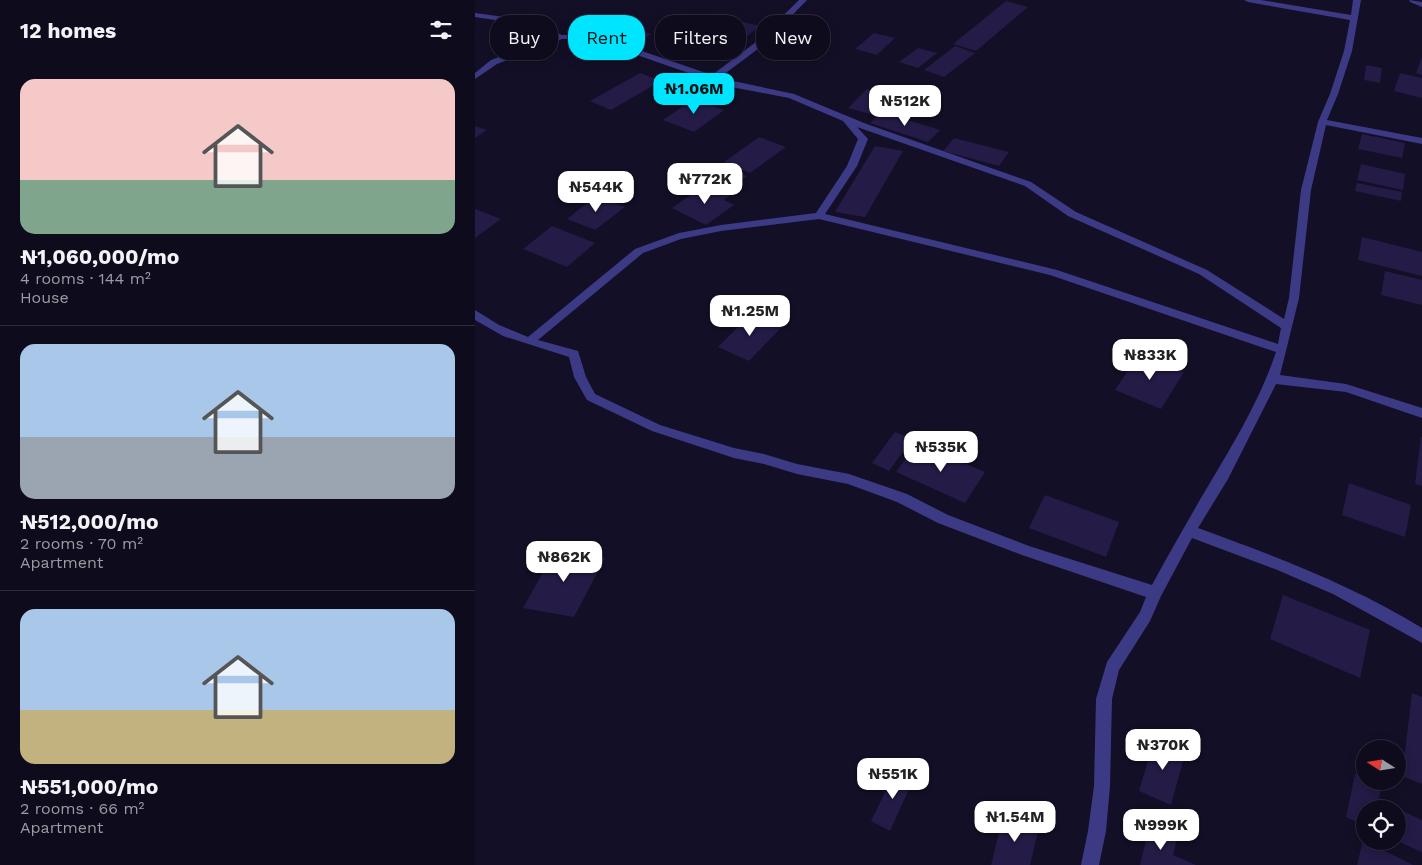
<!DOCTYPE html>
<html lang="en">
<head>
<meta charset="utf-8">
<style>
  body { margin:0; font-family:"Work Sans",sans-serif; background:#1c1929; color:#f1f3f6; height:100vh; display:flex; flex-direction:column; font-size:19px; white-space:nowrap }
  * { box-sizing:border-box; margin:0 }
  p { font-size:16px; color:#9b9ba3 }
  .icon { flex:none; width:28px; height:28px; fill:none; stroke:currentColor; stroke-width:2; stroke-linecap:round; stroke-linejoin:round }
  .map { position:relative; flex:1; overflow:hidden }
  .sheet { display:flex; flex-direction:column; background:#0e0b1c; width:475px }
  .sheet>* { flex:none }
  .hud { position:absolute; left:15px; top:15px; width:475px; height:45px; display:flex; gap:10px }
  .needle { width:32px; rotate:282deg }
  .controls { position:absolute; left:881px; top:740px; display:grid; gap:10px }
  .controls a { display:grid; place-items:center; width:50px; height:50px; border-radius:50%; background:#0e0b1c; box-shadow:0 2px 12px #0003,0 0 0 1px #2e2b3b; font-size:25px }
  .price { position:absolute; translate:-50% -42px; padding:0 11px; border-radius:10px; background:#fff; color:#222; font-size:16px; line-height:32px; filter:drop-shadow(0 1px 2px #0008) }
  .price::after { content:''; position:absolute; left:50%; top:30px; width:15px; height:11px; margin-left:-8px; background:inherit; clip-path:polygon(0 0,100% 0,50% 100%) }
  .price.active { background:#00e5ff; color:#111 }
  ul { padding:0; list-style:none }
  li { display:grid; align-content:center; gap:10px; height:265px; padding:0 20px }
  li+li { border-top:1px solid #2e2b3b }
  li span { display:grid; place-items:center; height:155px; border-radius:15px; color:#555 }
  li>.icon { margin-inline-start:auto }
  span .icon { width:90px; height:90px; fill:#fffc; stroke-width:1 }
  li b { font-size:21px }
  h2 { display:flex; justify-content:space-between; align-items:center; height:60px; padding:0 20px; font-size:21px }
  .pill { padding:0 18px; border-radius:20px; background:#0e0b1c; box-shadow:0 2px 12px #0003,0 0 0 1px #2e2b3b; font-size:18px; line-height:45px }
  .pill.active { background:#00e5ff; color:#111 }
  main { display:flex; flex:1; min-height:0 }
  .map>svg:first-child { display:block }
  .building { fill:#241b47 }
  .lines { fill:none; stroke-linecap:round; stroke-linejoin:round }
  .minor { fill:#3d3a85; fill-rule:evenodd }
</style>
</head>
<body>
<main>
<section class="sheet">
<h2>12 homes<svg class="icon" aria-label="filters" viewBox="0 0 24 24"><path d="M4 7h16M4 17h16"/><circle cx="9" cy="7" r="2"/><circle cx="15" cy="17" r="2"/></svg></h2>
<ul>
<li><span style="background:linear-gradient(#f6c9c9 65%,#7fa58c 0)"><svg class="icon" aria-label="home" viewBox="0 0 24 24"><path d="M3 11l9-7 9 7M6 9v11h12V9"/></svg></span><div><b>₦1,060,000/mo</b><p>4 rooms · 144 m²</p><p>House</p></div></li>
<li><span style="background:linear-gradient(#a9c7e8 60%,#9aa5b1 0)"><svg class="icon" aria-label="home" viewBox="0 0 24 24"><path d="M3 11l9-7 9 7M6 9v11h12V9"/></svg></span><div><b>₦512,000/mo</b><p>2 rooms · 70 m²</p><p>Apartment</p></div></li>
<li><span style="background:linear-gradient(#a9c7e8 65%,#c2b280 0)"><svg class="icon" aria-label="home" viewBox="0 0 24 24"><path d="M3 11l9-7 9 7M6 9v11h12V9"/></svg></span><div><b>₦551,000/mo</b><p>2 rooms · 66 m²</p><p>Apartment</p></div></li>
</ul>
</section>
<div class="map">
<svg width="947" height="865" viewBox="0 0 947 865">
  <rect width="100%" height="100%" fill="#130f26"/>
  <g class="building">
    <polygon points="531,1 553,7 501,51 478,44"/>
    <polygon points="247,17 285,26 271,37 233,28"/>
    <polygon points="154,28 176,34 160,45 138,40"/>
    <polygon points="399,33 420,38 402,55 380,49"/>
    <polygon points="480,46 500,53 469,77 449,70"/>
    <polygon points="443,48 462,53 443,68 424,62"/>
    <polygon points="947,57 947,75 941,73"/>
    <polygon points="891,65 907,68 905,83 889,80"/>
    <polygon points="165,73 186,81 136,110 115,101"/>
    <polygon points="925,73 947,78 947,98 919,91"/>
    <polygon points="392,89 417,95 399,115 373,108"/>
    <polygon points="219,99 249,110 219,132 188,120"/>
    <polygon points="407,112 465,130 453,142 395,123"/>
    <polygon points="0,126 12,130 0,138"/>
    <polygon points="887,134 930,143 927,158 883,149"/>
    <polygon points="284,137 311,147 275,173 249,162"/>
    <polygon points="479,138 534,152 524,166 468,151"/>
    <polygon points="400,146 428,151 390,217 360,212"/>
    <polygon points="886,164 930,174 928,190 882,180"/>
    <polygon points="247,165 272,176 261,184 236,172"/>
    <polygon points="882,183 927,192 926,201 880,191"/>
    <polygon points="227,187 237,192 243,187 257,194 249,200 259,205 231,225 197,208"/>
    <polygon points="121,196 150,207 120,230 92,219"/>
    <polygon points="0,209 26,219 0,238"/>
    <polygon points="77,226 120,243 92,267 48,249"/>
    <polygon points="887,237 947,252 947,276 883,260"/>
    <polygon points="910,271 947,280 947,305 906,295"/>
    <polygon points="276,314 307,327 274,361 243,347"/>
    <polygon points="664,354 709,372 686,409 640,390"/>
    <polygon points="420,432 437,439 414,471 397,463"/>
    <polygon points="946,437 947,437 947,486 940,484"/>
    <polygon points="442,443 510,472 490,503 421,472"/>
    <polygon points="874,483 936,505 930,537 867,515"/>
    <polygon points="570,495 644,522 631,557 554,528"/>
    <polygon points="81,549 130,558 99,617 48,608"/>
    <polygon points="808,595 895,630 885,678 795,639"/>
    <polygon points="937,693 947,697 947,784 927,776"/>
    <polygon points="680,737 711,750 696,805 664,791"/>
    <polygon points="421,770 439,778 415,831 396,821"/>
    <polygon points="880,774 890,779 890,781 895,781 906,786 904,800 947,820 947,852 922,841 922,809 890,809 890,826 871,817"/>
    <polygon points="528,816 564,827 555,865 516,865"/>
    <polygon points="674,828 702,839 698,855 721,865 665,865"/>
    <polygon points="888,840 938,865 882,865"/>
  </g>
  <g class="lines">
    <g class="minor">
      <path d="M324,0H332L287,46L244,78L319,94L389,123L556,182L601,212L732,270L809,319L814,298L826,190L843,122L855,94L869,51L875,20L773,2L769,0H786L876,15L878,0H886L877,51L863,94L852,120L947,138V144L851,125L836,190L824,298L805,375L871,384L947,408V418L871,392L801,384L753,479L723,528C800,556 877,585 947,628V643L858,594L800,569L717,538L686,596L675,621L644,670L637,699L635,786L631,831L624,865H606L613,831L619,786L621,699L632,662L665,612L671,597L547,555L463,523L422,502L373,484L322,474L289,464L259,458L177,431L112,400L99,377L94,357L28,336L0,320V310L24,325L53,337L160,249L204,233L246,225L341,213L372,166L383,139L368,121L314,98L251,86L116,39H87L22,64L0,79V73L16,60L79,37L46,24L0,17V13L51,20L87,35H120L237,75L281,42ZM382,127L550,186L593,216L724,274L806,328L803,344L582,270L350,214L382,166L393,139ZM344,219L575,275L801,352C782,409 748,460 718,512C704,536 690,561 677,585L554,546L473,515L432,494L374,474L322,464L289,454L259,448L185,425L120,394L111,377L103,351L63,340L168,253L206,239L246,231Z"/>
      <polygon points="934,0 947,2 947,7 935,2"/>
    </g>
  </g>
</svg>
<div class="controls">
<a><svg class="needle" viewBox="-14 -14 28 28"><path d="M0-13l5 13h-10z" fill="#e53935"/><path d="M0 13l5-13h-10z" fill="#9b9ba3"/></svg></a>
<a><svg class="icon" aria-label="locate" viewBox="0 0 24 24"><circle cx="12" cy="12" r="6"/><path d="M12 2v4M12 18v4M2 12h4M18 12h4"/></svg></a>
</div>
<b class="price active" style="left:219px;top:115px">₦1.06M</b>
<b class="price" style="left:430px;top:127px">₦512K</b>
<b class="price" style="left:230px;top:205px">₦772K</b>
<b class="price" style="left:121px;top:213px">₦544K</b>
<b class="price" style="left:275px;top:337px">₦1.25M</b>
<b class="price" style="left:675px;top:381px">₦833K</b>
<b class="price" style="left:466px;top:473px">₦535K</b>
<b class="price" style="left:89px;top:583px">₦862K</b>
<b class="price" style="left:688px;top:771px">₦370K</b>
<b class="price" style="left:418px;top:800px">₦551K</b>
<b class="price" style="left:540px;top:843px">₦1.54M</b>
<b class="price" style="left:686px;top:851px">₦999K</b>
<div class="hud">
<a class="pill">Buy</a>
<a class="pill active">Rent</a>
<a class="pill">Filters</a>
<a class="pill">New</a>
</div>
</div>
</main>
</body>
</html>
